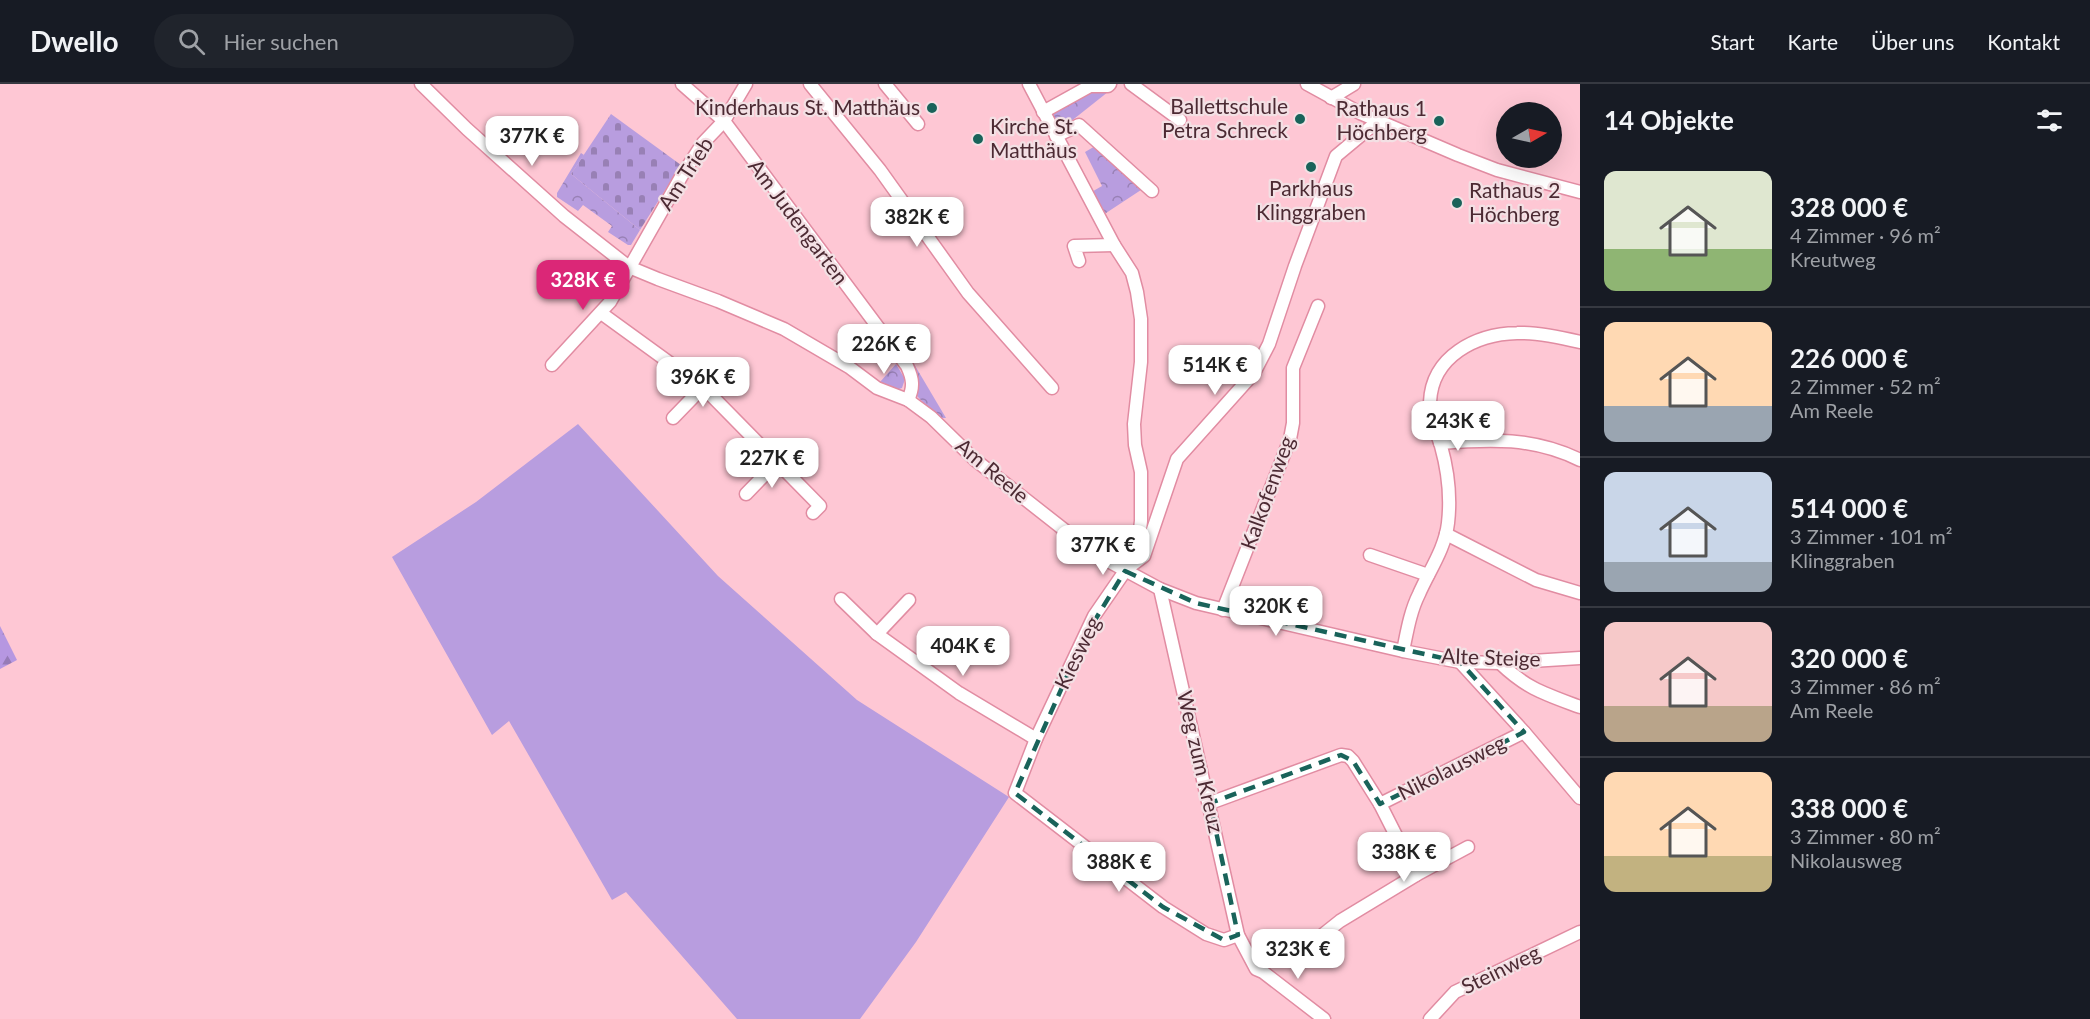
<!DOCTYPE html>
<html lang="de">
<head>
<meta charset="utf-8">
<style>
  body { margin:0; font-family:Lato,sans-serif; background:#20242c; color:#f1f3f6; height:100vh; display:flex; flex-direction:column; font-size:22px; white-space:nowrap }
  * { box-sizing:border-box; margin:0 }
  p { font-size:20px; color:#9ea1a6 }
  .icon { flex:none; width:33px; height:33px; fill:none; stroke:currentColor; stroke-width:2; stroke-linecap:round; stroke-linejoin:round }
  .map { position:relative; flex:1; overflow:hidden }
  .details { display:flex; flex-direction:column; background:#171b24; width:510px }
  .details>* { flex:none }
  .needle { width:39px; rotate:81deg }
  .tools { position:absolute; left:1496px; top:18px; display:grid; gap:12px }
  .tools a { display:grid; place-items:center; width:66px; height:66px; border-radius:50%; background:#171b24; box-shadow:0 6px 24px #0002; font-size:30px }
  .price { position:absolute; translate:-50% -51px; padding:0 14px; border-radius:12px; background:#fff; color:#222; font-size:20px; line-height:39px; filter:drop-shadow(0 2px 3px #0008) }
  .price::after { content:''; position:absolute; left:50%; top:36px; width:18px; height:14px; margin-left:-9px; background:inherit; clip-path:polygon(0 0,100% 0,50% 100%) }
  .price.active { background:#db2777; color:#fff }
  ul { padding:0; list-style:none }
  li { display:flex; align-items:center; gap:18px; height:150px; padding:0 24px }
  li+li { border-top:2px solid #363941 }
  li span { display:grid; place-items:center; flex:none; width:168px; height:120px; border-radius:12px; color:#555 }
  li>.icon { margin-inline-start:auto }
  span .icon { width:72px; height:72px; fill:#fffc; stroke-width:1 }
  li b { font-size:26px }
  h2 { display:flex; justify-content:space-between; align-items:center; height:72px; padding:0 24px; font-size:26px }
  header { display:flex; align-items:center; gap:36px; box-sizing:border-box; height:84px; padding:0 30px; background:#171b24; border-bottom:2px solid #363941 }
  header strong { font-size:28px }
  nav { display:flex; gap:33px; margin-inline-start:auto; font-size:21px }
  .search { width:420px; height:54px; background:#20242c; display:flex; align-items:center; gap:15px; box-sizing:border-box; padding:0 21px; border-radius:33px; color:#9ea1a6; font-size:22px }
  main { display:flex; flex:1; min-height:0 }
  .map>svg:first-child { display:block }
  .forest { fill:url(#forest-firs) }
  .cemetery { fill:url(#cemetery-stones) }
  .park { fill:url(#park-crowns) }
  .garden { fill:#b89ddf }
  .lines { fill:none; stroke-linecap:round; stroke-linejoin:round }
  .minor-casing { stroke:#e18ca2; stroke-width:15 }
  .minor { stroke:#fff; stroke-width:12 }
  .marked { fill:none; stroke:#19635a; stroke-width:4.5; stroke-dasharray:12 8; stroke-linejoin:round }
  .poi-dot { fill:#19635a; stroke:#f3e0e4; stroke-width:2 }
  .labels { text-anchor:middle; stroke-width:4.5; stroke-linejoin:round; paint-order:stroke }
  .poi-label { font-size:21px; fill:#4c2a33; stroke:#f3e0e4; text-anchor:end }
  .street-label { font-size:21px; fill:#4c2a33; stroke:#f3e0e4 }
</style>
</head>
<body>
<header>
<strong>Dwello</strong>
<div class="search"><svg class="icon" aria-label="search" viewBox="0 0 24 24"><circle cx="10" cy="10" r="6"/><path d="M15 15l6 6"/></svg>Hier suchen</div>
<nav><a>Start</a><a>Karte</a><a>Über uns</a><a>Kontakt</a></nav>
</header>
<main>
<div class="map">
<svg width="1580" height="935" viewBox="0 0 1580 935">
  <defs>
    <pattern id="forest-firs" width="22" height="20" patternUnits="userSpaceOnUse" patternTransform="scale(1.5)"><rect width="22" height="20" fill="#b697e1"/><path d="M5 1l3.5 6h-7zM16 11l3.5 6h-7z" fill="#967bb7"/></pattern>
    <pattern id="cemetery-stones" width="16" height="16" patternUnits="userSpaceOnUse" patternTransform="scale(1.5)"><rect width="16" height="16" fill="#b89ddf"/><path d="M2 7V4a2 2 0 0 1 4 0v3zM10 15v-3a2 2 0 0 1 4 0v3z" fill="#9880b5"/></pattern>
    <pattern id="park-crowns" width="20" height="18" patternUnits="userSpaceOnUse" patternTransform="scale(1.5)"><rect width="20" height="18" fill="#b89ddf"/><path d="M2 6a3 3 0 1 1 6 0M12 15a3 3 0 1 1 6 0" fill="none" stroke="#9880b5"/></pattern>
  </defs>
  <rect width="100%" height="100%" fill="#fec7d4"/>
  <polygon class="forest" points="0,542 17,576 0,585"/>
  <polygon class="cemetery" points="611,30 681,81 640,146 571,90"/>
  <g class="park">
    <polygon points="1095,0 1118,0 1060,46 1050,28"/>
    <polygon points="1097,61 1144,104 1100,133 1088,110 1102,102 1085,68"/>
    <polygon points="581,69 584,71 571,90 640,146 631,161 628,161 608,148 612,142 583,121 578,127 557,113 557,109"/>
    <polygon points="896,280 905,295 902,304 896,306 880,298"/>
    <polygon points="914,280 946,334 942,334 932,328 917,312"/>
  </g>
  <polygon class="garden" points="578,340 718,492 857,616 1009,713 916,858 860,935 737,935 626,808 612,816 509,637 492,651 392,473 476,418"/>
  <g class="lines">
    <g class="minor-casing">
      <g id="minor">
        <polyline points="421,0 467,45 564,132 629,183 658,195 718,217 784,245 849,283 877,304 908,316 931,333 974,375 1095,470 1160,505 1196,519 1403,567 1460,578 1500,579 1580,574"/>
        <path d="M682,0L724,37L907,282C913,295 914,303 908,316"/>
        <polyline points="810,0 880,86 968,209 1052,304"/>
        <polyline points="885,0 918,40"/>
        <polyline points="1029,0 1114,161 1132,189 1137,208 1141,235 1141,278 1134,340 1135,361 1141,388 1141,437 1138,462 1125,487 1094,532 1036,655 1015,709 1163,823 1206,850 1224,856 1238,851"/>
        <polyline points="1131,0 1180,36"/>
        <polyline points="1307,0 1360,29 1458,71 1497,86 1580,108"/>
        <polyline points="1331,14 1354,0"/>
        <polyline points="1043,28 1090,2 1108,2 1110,0"/>
        <polyline points="1056,52 1079,41 1152,107"/>
        <polyline points="1079,177 1074,162 1114,161"/>
        <polyline points="601,229 703,303 820,422 813,429"/>
        <polyline points="552,281 610,218 681,93 703,59 724,37 746,0"/>
        <polyline points="673,334 703,303"/>
        <path d="M1440,359C1490,355 1534,353 1580,376"/>
        <polyline points="746,410 777,378"/>
        <polyline points="1446,450 1536,496 1580,509"/>
        <polyline points="1370,471 1428,491"/>
        <polyline points="1128,484 1144,472 1177,375 1254,289 1269,260 1295,182 1336,72 1378,37"/>
        <polyline points="1160,505 1238,851 1256,885 1263,888 1324,935"/>
        <polyline points="841,515 877,550 959,609 1036,655"/>
        <polyline points="1223,526 1290,355 1293,339 1293,284 1318,222"/>
        <polyline points="877,550 909,516"/>
        <path d="M1403,567C1407,548 1410,528 1419,510C1429,487 1445,465 1448,439C1451,413 1448,387 1441,362C1437,348 1429,334 1430,318C1432,272 1476,250 1517,249C1538,248 1560,253 1580,258"/>
        <polyline points="1460,578 1524,648 1580,714"/>
        <path d="M1500,579C1527,605 1545,610 1580,623"/>
        <polyline points="1210,719 1341,671 1348,672 1353,677 1380,720 1524,648"/>
        <polyline points="1380,720 1416,791 1468,763"/>
        <polyline points="1306,864 1340,837 1416,791"/>
        <polyline points="1430,935 1455,908 1580,848"/>
      </g>
    </g>
    <use href="#minor" class="minor"/>
  </g>
  <path class="marked" d="M1125,487L1196,519L1460,578L1524,648L1380,720L1353,677L1341,671L1210,719L1238,851L1224,856L1163,823L1015,709L1084,554Z"/>
  <g class="poi-dot">
    <circle cx="932" cy="24" r="6"/>
    <circle cx="1300" cy="35" r="6"/>
    <circle cx="1439" cy="37" r="6"/>
    <circle cx="978" cy="55" r="6"/>
    <circle cx="1311" cy="83" r="6"/>
    <circle cx="1457" cy="119" r="6"/>
  </g>
  <g class="labels">
    <g class="poi-label">
      <text x="1288" y="30">Ballettschule<tspan x="1288" dy="24">Petra Schreck</tspan></text>
      <text x="920" y="31">Kinderhaus St. Matthäus</text>
      <text x="1427" y="32">Rathaus 1<tspan x="1427" dy="24">Höchberg</tspan></text>
      <text x="990" y="50" text-anchor="start">Kirche St.<tspan x="990" dy="24">Matthäus</tspan></text>
      <text x="1311" y="112" text-anchor="middle">Parkhaus<tspan x="1311" dy="24">Klinggraben</tspan></text>
      <text x="1469" y="114" text-anchor="start">Rathaus 2<tspan x="1469" dy="24">Höchberg</tspan></text>
    </g>
    <g class="street-label">
      <text transform="translate(686 90) rotate(-57)" y="7">Am Trieb</text>
      <text transform="translate(798 138) rotate(53)" y="7">Am Judengarten</text>
      <text transform="translate(992 387) rotate(40)" y="7">Am Reele</text>
      <text transform="translate(1268 409) rotate(-70)" y="7">Kalkofenweg</text>
      <text transform="translate(1078 569) rotate(-64)" y="7">Kiesweg</text>
      <text transform="translate(1491 574) rotate(2)" y="7">Alte Steige</text>
      <text transform="translate(1200 678) rotate(77)" y="7">Weg zum Kreuz</text>
      <text transform="translate(1452 684) rotate(-27)" y="7">Nikolausweg</text>
      <text transform="translate(1501 886) rotate(-26)" y="7">Steinweg</text>
    </g>
  </g>
</svg>
<div class="tools">
<a><svg class="needle" viewBox="-14 -14 28 28"><path d="M0-13l5 13h-10z" fill="#e53935"/><path d="M0 13l5-13h-10z" fill="#9ea1a6"/></svg></a>
</div>
<b class="price" style="left:532px;top:83px">377K €</b>
<b class="price" style="left:917px;top:164px">382K €</b>
<b class="price active" style="left:583px;top:227px">328K €</b>
<b class="price" style="left:884px;top:291px">226K €</b>
<b class="price" style="left:1215px;top:312px">514K €</b>
<b class="price" style="left:703px;top:324px">396K €</b>
<b class="price" style="left:1458px;top:368px">243K €</b>
<b class="price" style="left:772px;top:405px">227K €</b>
<b class="price" style="left:1103px;top:492px">377K €</b>
<b class="price" style="left:1276px;top:553px">320K €</b>
<b class="price" style="left:963px;top:593px">404K €</b>
<b class="price" style="left:1404px;top:799px">338K €</b>
<b class="price" style="left:1119px;top:809px">388K €</b>
<b class="price" style="left:1298px;top:896px">323K €</b>
</div>
<section class="details">
<h2>14 Objekte<svg class="icon" aria-label="filters" viewBox="0 0 24 24"><path d="M4 7h16M4 17h16"/><circle cx="9" cy="7" r="2"/><circle cx="15" cy="17" r="2"/></svg></h2>
<ul>
<li><span style="background:linear-gradient(#dfe7d0 65%,#8fb573 0)"><svg class="icon" aria-label="home" viewBox="0 0 24 24"><path d="M3 11l9-7 9 7M6 9v11h12V9"/></svg></span><div><b>328 000 €</b><p>4 Zimmer · 96 m²</p><p>Kreutweg</p></div></li>
<li><span style="background:linear-gradient(#ffd9b3 70%,#9aa5b1 0)"><svg class="icon" aria-label="home" viewBox="0 0 24 24"><path d="M3 11l9-7 9 7M6 9v11h12V9"/></svg></span><div><b>226 000 €</b><p>2 Zimmer · 52 m²</p><p>Am Reele</p></div></li>
<li><span style="background:linear-gradient(#c9d6e8 75%,#9aa5b1 0)"><svg class="icon" aria-label="home" viewBox="0 0 24 24"><path d="M3 11l9-7 9 7M6 9v11h12V9"/></svg></span><div><b>514 000 €</b><p>3 Zimmer · 101 m²</p><p>Klinggraben</p></div></li>
<li><span style="background:linear-gradient(#f6c9c9 70%,#b9a48a 0)"><svg class="icon" aria-label="home" viewBox="0 0 24 24"><path d="M3 11l9-7 9 7M6 9v11h12V9"/></svg></span><div><b>320 000 €</b><p>3 Zimmer · 86 m²</p><p>Am Reele</p></div></li>
<li><span style="background:linear-gradient(#ffd9b3 70%,#c2b280 0)"><svg class="icon" aria-label="home" viewBox="0 0 24 24"><path d="M3 11l9-7 9 7M6 9v11h12V9"/></svg></span><div><b>338 000 €</b><p>3 Zimmer · 80 m²</p><p>Nikolausweg</p></div></li>
</ul>
</section>
</main>
</body>
</html>
